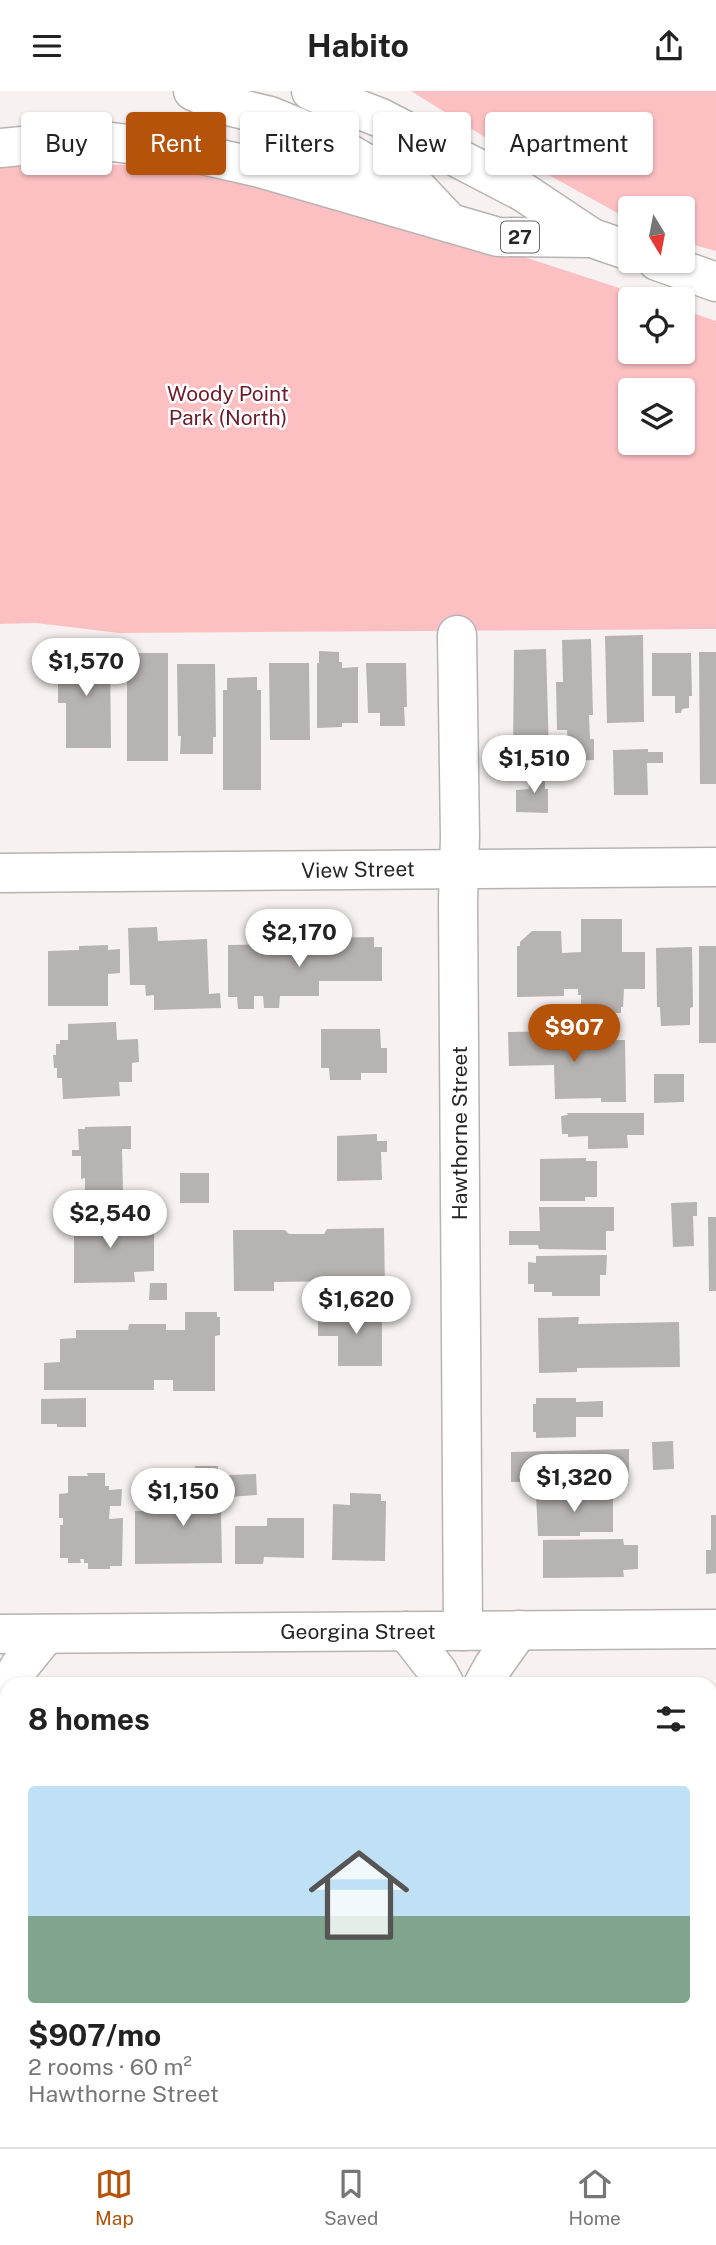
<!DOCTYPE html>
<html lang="en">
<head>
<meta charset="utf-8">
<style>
  body { margin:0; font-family:"Public Sans",sans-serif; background:#f2f2f2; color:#222; height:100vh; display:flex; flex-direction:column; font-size:26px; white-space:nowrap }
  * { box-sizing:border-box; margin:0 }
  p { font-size:23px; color:#767676 }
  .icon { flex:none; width:38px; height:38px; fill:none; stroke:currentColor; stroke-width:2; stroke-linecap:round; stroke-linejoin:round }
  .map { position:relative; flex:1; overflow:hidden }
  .sheet { position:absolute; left:0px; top:1586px; width:718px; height:471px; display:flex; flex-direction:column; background:#fff; border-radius:21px 21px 0 0; box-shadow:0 2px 5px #0004 }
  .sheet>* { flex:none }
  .top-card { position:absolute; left:21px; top:21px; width:676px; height:63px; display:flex; gap:14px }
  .needle { width:46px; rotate:170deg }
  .buttons { position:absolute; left:618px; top:105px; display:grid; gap:14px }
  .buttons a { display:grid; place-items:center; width:77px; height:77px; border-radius:7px; background:#fff; box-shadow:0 2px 5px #0004; font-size:35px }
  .price { position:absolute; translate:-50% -60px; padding:0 16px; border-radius:24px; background:#fff; color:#222; font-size:23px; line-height:46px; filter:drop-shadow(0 2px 4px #0008) }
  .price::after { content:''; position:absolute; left:50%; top:42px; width:21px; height:16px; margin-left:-10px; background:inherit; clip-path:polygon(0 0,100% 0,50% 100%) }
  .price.active { background:#b45309; color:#fff }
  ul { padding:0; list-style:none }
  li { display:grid; align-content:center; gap:14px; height:371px; padding:0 28px }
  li+li { border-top:2px solid #e0e0e0 }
  li span { display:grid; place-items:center; height:217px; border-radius:7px; color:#555 }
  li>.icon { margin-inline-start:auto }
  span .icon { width:126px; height:126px; fill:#fffc; stroke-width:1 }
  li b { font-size:30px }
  h2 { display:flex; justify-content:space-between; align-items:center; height:84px; padding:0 28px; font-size:30px }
  .tag { padding:0 24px; border-radius:7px; background:#fff; box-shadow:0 2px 5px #0004; font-size:24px; line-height:63px }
  .tag.active { background:#b45309; color:#fff }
  header { display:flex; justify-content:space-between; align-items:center; height:91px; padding:0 28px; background:#fff; font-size:32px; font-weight:700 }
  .menu { display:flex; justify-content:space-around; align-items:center; height:98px; border-top:2px solid #e0e0e0; background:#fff; font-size:19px; color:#767676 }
  .menu a { display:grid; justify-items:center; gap:4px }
  .menu .active { color:#b45309 }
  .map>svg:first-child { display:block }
  .green { fill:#fcc0c3; fill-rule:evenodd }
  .building { fill:#b8b3b3 }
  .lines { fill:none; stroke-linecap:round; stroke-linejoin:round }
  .minor-casing { stroke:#b8b3b3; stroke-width:41 }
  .major-casing { stroke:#b8b3b3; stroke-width:41 }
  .minor { stroke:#fff; stroke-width:38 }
  .major { stroke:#fff; stroke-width:38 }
  .labels { text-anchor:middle; stroke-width:5; stroke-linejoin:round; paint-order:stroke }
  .shield { fill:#fff; stroke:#686666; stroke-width:2 }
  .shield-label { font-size:19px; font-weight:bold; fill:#272525 }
  .park-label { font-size:21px; fill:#711a2a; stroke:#fff }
  .street-label { font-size:21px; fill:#272525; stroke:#fff }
</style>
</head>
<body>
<header><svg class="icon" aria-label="menu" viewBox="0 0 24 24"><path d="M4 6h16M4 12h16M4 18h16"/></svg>Habito<svg class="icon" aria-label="share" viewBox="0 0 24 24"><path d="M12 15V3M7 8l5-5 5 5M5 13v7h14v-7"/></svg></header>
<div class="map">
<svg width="716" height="2056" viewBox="0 0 716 2056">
  <rect width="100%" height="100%" fill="#f7f1f1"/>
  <g class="green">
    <polygon points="411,0 716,0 716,160 683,151 682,117 630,117 630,129 520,68"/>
    <path d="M194,73L389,122L653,208H630V261H682L683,219L716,230V538L119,542L36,532L0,533V75ZM630,299H682V352H630Z"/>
  </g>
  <g class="building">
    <polygon points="643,544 644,631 607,632 605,545"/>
    <polygon points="591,548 593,624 589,624 590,648 594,648 594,669 568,670 567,639 557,639 556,591 563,591 562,549"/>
    <polygon points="546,558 549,663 513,663 514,559"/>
    <polygon points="110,560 111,657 66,657 66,612 58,612 58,561"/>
    <polygon points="319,560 339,561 339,571 342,571 342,577 358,576 358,632 342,632 342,636 317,637 317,572 319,572"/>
    <polygon points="699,561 716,561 716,693 700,693"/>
    <rect x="127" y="562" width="41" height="108"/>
    <polygon points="652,562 691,562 692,605 689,605 689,617 682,618 681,622 675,622 675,605 652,605"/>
    <polygon points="269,572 309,572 310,649 270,649"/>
    <polygon points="366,572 406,572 407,616 404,616 405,635 380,635 380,622 368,622"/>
    <polygon points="177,573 215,573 216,646 213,646 213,663 180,663 181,645 178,645"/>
    <polygon points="257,586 257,599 261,599 261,699 223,699 223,599 227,599 227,587"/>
    <polygon points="648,658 648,661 663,661 663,672 647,672 648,704 614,704 613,659"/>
    <polygon points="530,679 545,680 545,698 548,698 548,722 516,721 516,699 529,698"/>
    <polygon points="581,828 622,828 622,861 645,861 645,898 624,898 623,916 621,916 621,922 606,922 606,916 581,916 581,904 578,904 578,898 564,898 564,905 517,906 517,855 520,855 520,851 532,840 561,840 562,862 581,861"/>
    <polygon points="157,836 158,850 207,848 209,903 220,902 221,917 154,919 154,904 146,905 145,894 130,894 128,837"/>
    <polygon points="374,846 374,856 382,856 382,890 319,890 319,905 280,905 279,917 264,917 263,905 254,905 254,918 238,918 237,906 228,906 228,854 288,853 288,861 318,860 318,847"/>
    <polygon points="108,854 108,859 120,858 120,882 108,883 108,915 48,915 48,860 79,859 79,855"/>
    <rect x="699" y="855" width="17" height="97"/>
    <polygon points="692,856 693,916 690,917 690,934 661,935 660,916 657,916 656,857"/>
    <polygon points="116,931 117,949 138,948 139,971 132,972 132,991 119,991 120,1005 63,1008 62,987 57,987 57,977 54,977 53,964 56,964 56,953 60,953 60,949 68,949 68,933"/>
    <polygon points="321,938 380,938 381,957 387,957 387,982 361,982 361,989 330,989 329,977 321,977"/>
    <polygon points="563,940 564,950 625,949 626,1011 601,1011 601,1007 555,1008 554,974 509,975 508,941"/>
    <polygon points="654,983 684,983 684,1011 654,1012"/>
    <polygon points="567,1022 644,1022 644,1044 627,1044 628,1057 588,1058 588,1045 568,1046 568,1043 562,1043 561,1025 568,1024"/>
    <polygon points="131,1035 131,1058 122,1058 123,1101 85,1102 85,1087 81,1088 81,1065 72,1065 72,1059 79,1059 78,1038 85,1038 85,1036"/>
    <polygon points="377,1043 377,1050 387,1050 387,1061 381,1061 382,1089 337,1090 337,1045"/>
    <polygon points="586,1067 586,1070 597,1070 597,1106 585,1106 585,1110 540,1110 540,1068"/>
    <rect x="180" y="1082" width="29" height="30"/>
    <polygon points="697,1111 697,1125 693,1125 694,1155 673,1156 671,1112"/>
    <polygon points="539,1116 614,1116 614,1140 606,1140 606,1159 539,1158 538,1154 509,1154 509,1140 540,1140"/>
    <polygon points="74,1122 105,1122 105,1135 154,1135 154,1180 134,1181 135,1191 74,1192"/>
    <polygon points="708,1126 716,1126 716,1200 709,1200"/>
    <polygon points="384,1137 385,1199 339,1200 339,1190 274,1191 274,1200 234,1200 233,1139 285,1139 289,1143 324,1143 327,1138"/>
    <polygon points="607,1164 606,1184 600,1184 600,1205 552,1205 552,1201 534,1201 534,1193 528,1193 528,1171 536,1172 536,1165"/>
    <polygon points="150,1192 167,1192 167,1209 149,1209"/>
    <polygon points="337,1218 382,1218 382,1275 338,1275 338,1245 318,1245 318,1226 337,1225"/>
    <polygon points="185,1221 217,1221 217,1226 220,1226 220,1244 215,1245 215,1300 173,1300 173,1289 154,1289 154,1299 44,1299 44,1272 60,1271 60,1248 76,1247 76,1239 128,1239 129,1233 166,1233 166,1239 185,1239"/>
    <polygon points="579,1226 578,1233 679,1231 680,1276 577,1277 577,1281 539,1282 538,1227"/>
    <polygon points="86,1307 86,1336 57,1336 57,1333 41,1333 41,1308"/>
    <polygon points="536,1307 576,1307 576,1311 603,1310 603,1326 576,1326 576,1346 536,1347 536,1341 533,1341 533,1313 536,1313"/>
    <polygon points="673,1350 674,1378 653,1379 652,1351"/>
    <polygon points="629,1358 629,1390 602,1390 602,1393 536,1394 536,1391 511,1391 511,1361"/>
    <polygon points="195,1375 218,1375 218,1420 221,1420 222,1472 135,1473 135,1420 196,1420"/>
    <polygon points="87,1382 105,1382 105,1395 109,1395 109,1399 122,1398 121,1415 110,1415 109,1428 123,1427 122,1475 110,1475 110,1478 88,1478 88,1472 84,1472 84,1468 80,1468 81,1472 68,1472 68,1467 60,1467 60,1434 63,1434 63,1427 59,1427 59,1403 68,1402 68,1385 88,1385"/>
    <polygon points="256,1383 257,1404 229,1406 228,1384"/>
    <polygon points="350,1402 381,1403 381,1410 386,1410 385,1470 332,1469 333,1413 350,1414"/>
    <polygon points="536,1402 613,1402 613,1441 580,1441 580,1445 538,1445"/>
    <polygon points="711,1424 716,1424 716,1482 706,1483 706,1459 711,1459"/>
    <polygon points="267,1427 304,1427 304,1467 264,1466 263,1473 235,1473 235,1435 267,1435"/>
    <polygon points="623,1448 624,1454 638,1454 638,1478 623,1479 624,1486 543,1487 543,1449"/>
    <polygon points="710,1615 716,1615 716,1667 712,1667"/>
    <polygon points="710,1804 716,1804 716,1867 711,1867"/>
    <polygon points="711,1885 716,1885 716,1960 712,1960"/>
    <rect x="76" y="2049" width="59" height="7"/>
    <rect x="233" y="2049" width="41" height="7"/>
    <rect x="281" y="2049" width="40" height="7"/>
    <polygon points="333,2049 390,2049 391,2056 333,2056"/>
    <rect x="558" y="2049" width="25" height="7"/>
    <polygon points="690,2051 690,2056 638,2056 638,2052"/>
  </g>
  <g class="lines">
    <g class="minor-casing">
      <g id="minor">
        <polyline points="193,0 224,14 270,25 319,45 360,69 416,96 450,132"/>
        <polyline points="457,544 460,746 458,810 463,1540"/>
        <polyline points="0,782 716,776"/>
        <polyline points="406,1540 438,1581 444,1592"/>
        <polyline points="0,1543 716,1538"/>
        <polyline points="10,1592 20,1575 46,1543"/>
        <polyline points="484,1592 494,1574 519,1539"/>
        <polyline points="468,2049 468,2056"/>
      </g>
    </g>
    <g class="major-casing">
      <g id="major">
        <polyline points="311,0 381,27 523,101 592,147 630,160"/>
        <polyline points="0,57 53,52 112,51 185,60 260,77 498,146 592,147"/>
        <polyline points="657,170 716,191"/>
      </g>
    </g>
    <use href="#minor" class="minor"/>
    <use href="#major" class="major"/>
  </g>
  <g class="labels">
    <rect class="shield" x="501" y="130.5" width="38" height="31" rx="5"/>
    <g class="shield-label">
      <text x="520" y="153">27</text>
    </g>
    <g class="park-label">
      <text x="228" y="310">Woody Point<tspan x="228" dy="24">Park (North)</tspan></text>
    </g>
    <g class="street-label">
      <text transform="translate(358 779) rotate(-1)" y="7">View Street</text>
      <text transform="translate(460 1042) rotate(-90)" y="7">Hawthorne Street</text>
      <text x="358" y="1548">Georgina Street</text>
    </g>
  </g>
</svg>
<div class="buttons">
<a><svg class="needle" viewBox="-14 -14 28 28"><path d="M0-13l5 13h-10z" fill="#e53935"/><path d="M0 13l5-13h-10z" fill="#767676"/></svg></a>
<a><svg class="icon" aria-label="locate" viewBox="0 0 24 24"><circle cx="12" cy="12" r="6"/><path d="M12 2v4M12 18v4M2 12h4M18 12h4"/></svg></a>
<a><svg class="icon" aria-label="layers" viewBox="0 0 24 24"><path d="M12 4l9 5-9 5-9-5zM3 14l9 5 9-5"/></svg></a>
</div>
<b class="price" style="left:86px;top:607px">$1,570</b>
<b class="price" style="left:534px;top:704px">$1,510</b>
<b class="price" style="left:299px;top:878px">$2,170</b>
<b class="price active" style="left:574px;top:973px">$907</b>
<b class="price" style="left:110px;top:1159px">$2,540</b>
<b class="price" style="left:356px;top:1245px">$1,620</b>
<b class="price" style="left:574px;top:1423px">$1,320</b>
<b class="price" style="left:183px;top:1437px">$1,150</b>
<div class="top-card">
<a class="tag">Buy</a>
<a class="tag active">Rent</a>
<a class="tag">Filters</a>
<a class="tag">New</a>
<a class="tag">Apartment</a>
</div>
<section class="sheet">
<h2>8 homes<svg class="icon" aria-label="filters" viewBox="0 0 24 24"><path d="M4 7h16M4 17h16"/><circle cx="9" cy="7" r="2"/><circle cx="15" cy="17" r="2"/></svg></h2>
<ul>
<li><span style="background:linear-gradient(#bfe0f5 60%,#7fa58c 0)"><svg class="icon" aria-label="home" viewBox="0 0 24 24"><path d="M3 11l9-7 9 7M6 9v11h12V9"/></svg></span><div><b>$907/mo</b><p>2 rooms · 60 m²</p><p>Hawthorne Street</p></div></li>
</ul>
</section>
</div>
<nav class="menu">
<a class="active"><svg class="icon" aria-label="map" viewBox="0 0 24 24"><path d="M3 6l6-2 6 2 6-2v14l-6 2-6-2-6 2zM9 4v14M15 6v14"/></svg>Map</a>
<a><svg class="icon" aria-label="saved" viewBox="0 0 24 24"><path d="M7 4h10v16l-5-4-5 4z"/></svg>Saved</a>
<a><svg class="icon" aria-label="home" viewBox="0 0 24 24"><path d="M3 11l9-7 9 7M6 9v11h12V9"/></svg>Home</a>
</nav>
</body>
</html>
